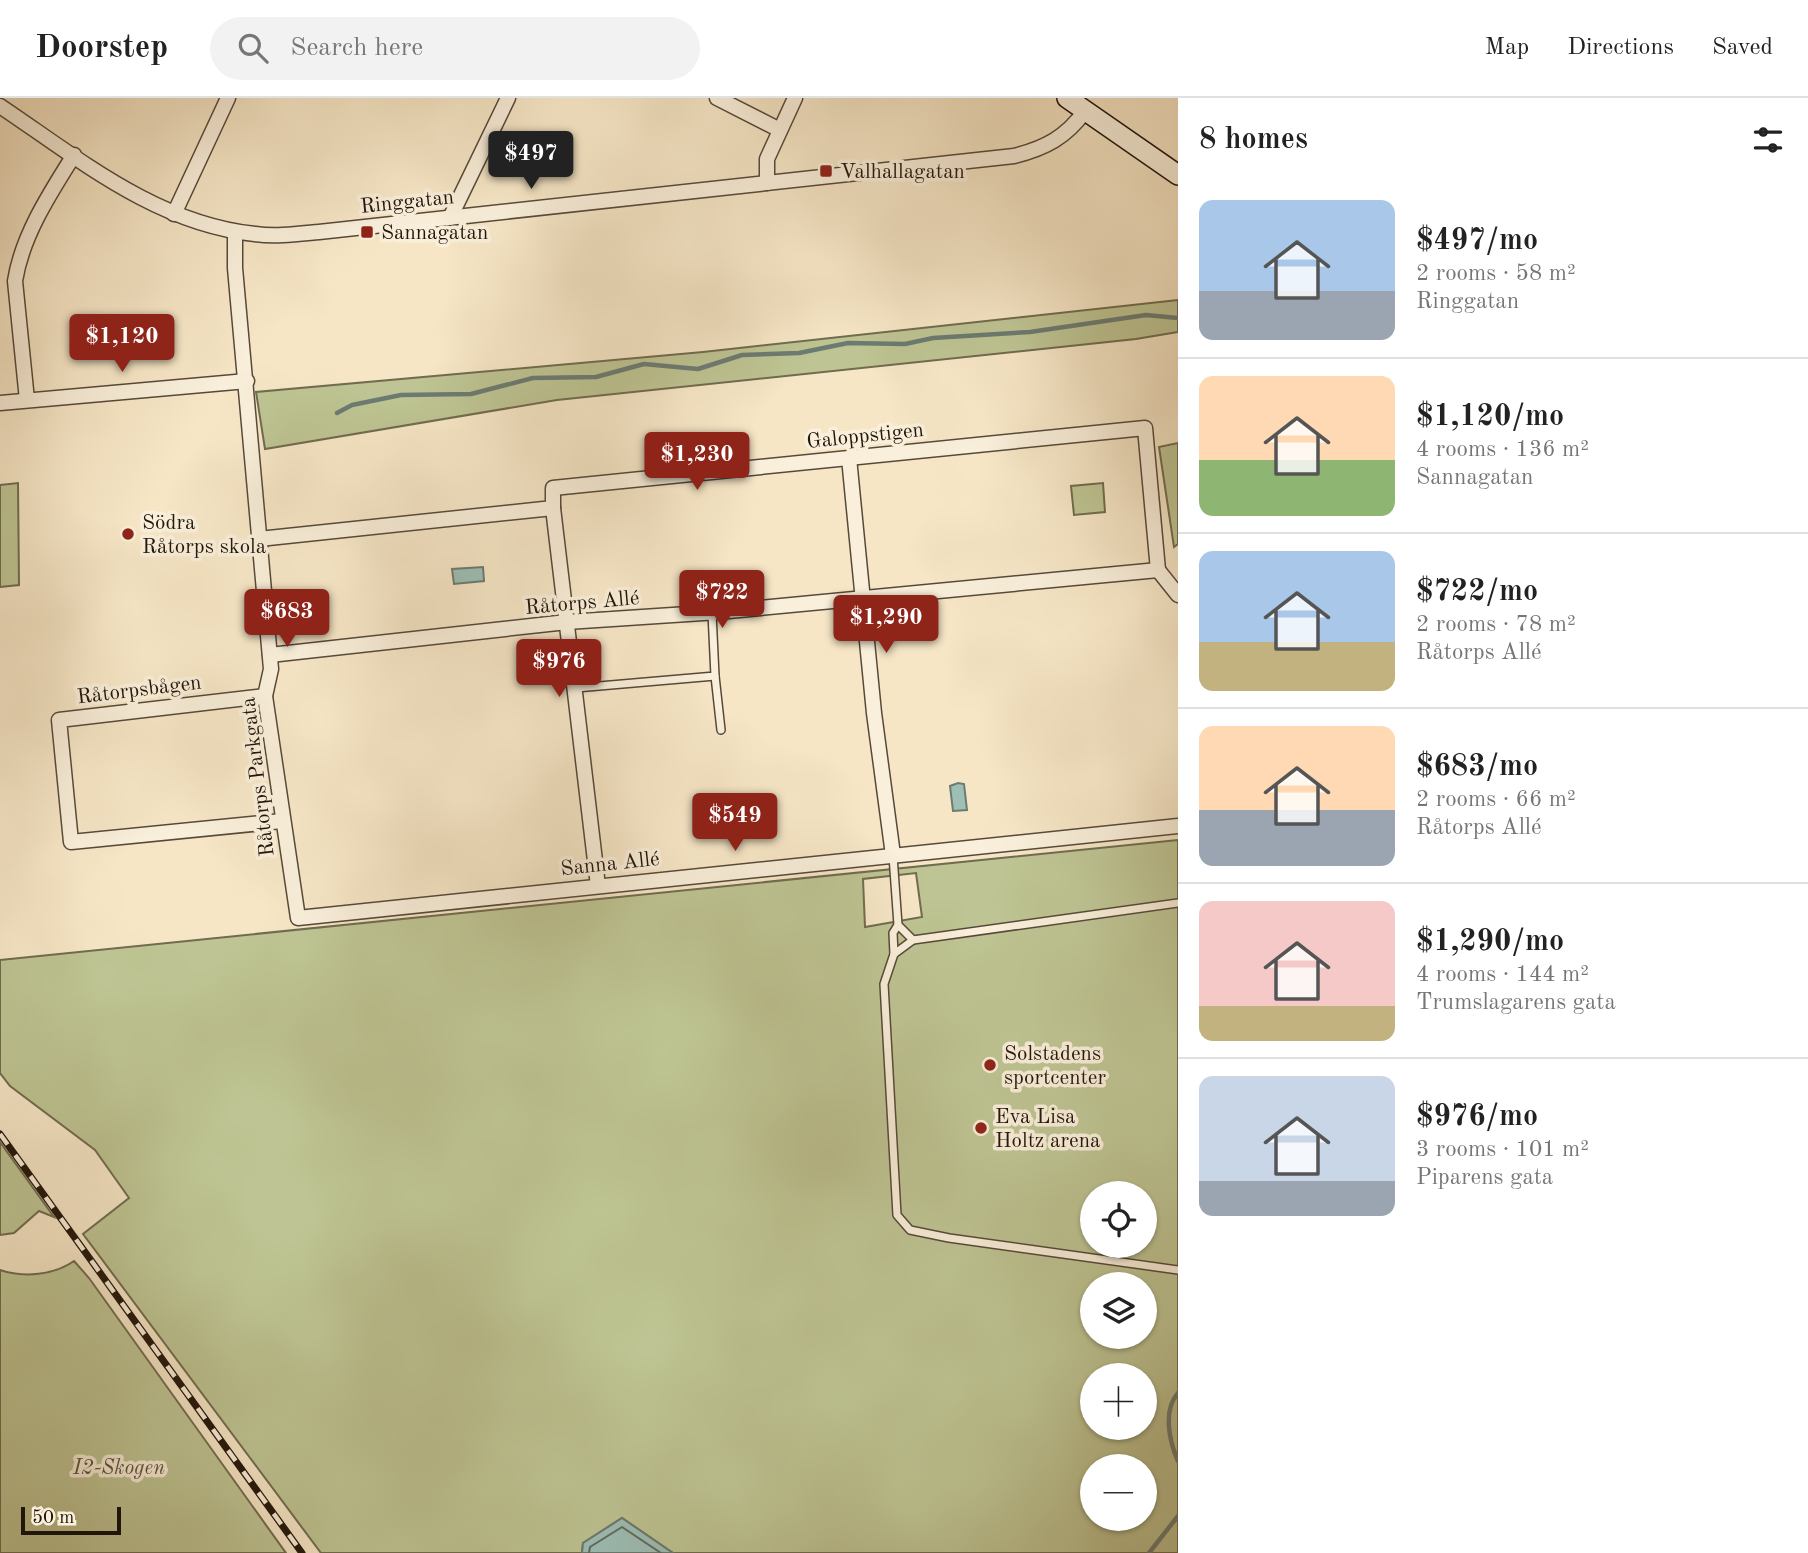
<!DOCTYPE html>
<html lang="en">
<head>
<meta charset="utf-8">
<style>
  body { margin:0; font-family:"Old Standard TT",serif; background:#f2f2f2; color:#222; height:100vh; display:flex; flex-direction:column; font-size:26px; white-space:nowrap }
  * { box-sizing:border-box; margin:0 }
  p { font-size:23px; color:#767676 }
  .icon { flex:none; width:38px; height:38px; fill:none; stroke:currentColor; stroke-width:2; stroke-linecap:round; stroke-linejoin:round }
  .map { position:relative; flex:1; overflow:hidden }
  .details { display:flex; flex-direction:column; background:#fff; width:630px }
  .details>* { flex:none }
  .controls { position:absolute; left:1080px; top:1083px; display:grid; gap:14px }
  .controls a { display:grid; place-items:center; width:77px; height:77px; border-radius:50%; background:#fff; box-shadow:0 2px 5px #0004; font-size:35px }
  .scale { position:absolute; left:21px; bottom:18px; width:100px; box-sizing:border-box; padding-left:7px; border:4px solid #22150b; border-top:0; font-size:19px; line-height:24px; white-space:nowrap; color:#22150b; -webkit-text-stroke:5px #f9efda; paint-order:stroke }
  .price { position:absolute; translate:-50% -60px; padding:0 16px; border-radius:7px; background:#8f2418; color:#fff; font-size:23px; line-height:46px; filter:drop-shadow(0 2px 4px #0008) }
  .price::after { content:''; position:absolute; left:50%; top:42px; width:21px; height:16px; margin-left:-10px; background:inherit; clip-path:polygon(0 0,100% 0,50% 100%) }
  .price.active { background:#222; color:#fff }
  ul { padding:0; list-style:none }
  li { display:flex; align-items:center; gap:21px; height:175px; padding:0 21px }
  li+li { border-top:2px solid #e0e0e0 }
  li span { display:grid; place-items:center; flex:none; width:196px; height:140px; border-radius:14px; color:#555 }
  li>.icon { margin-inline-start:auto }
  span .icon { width:84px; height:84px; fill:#fffc; stroke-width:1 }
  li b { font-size:30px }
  h2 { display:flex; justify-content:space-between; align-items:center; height:84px; padding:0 21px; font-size:30px }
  header { display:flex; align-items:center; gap:42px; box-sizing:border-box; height:98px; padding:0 35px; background:#fff; border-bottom:2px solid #e0e0e0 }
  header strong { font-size:33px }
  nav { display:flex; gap:38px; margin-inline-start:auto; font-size:24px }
  .search { width:490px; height:63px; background:#f2f2f2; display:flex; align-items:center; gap:18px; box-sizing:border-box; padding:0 24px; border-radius:38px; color:#767676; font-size:26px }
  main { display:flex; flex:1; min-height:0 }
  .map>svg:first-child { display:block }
  .green { fill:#bec493; stroke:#706c4f; stroke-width:2; fill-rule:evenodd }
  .water { fill:#9dbfb6; stroke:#6c7b72; stroke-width:2 }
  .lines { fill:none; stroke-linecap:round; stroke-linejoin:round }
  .shore { stroke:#606a60; stroke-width:2 }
  .stream { stroke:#6c7b72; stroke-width:4.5 }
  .lane-casing { stroke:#57493a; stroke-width:10 }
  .street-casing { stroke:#57493a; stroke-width:17 }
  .secondary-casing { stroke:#22150b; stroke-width:22 }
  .lane { stroke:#f9efda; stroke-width:7 }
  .street { stroke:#f9efda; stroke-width:14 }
  .secondary { stroke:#f9efda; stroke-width:19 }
  .rail-casing { stroke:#22150b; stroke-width:7 }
  .rail { stroke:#f9efda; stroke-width:4.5; stroke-dasharray:13; stroke-linecap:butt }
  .poi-dot { fill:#8f2418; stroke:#f9efda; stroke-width:2.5 }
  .labels { text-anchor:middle; stroke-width:7; stroke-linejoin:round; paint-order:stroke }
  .poi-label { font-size:21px; fill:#22150b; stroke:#f9efda; text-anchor:start }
  .street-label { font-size:21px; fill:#22150b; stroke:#f9efda }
  .park-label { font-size:21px; font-style:italic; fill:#59523b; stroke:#f9efda }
</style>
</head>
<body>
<header>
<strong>Doorstep</strong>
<div class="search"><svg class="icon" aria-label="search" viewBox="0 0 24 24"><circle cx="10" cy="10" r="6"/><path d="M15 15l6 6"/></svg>Search here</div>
<nav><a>Map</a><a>Directions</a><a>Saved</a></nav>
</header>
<main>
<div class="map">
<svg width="1178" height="1455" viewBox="0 0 1178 1455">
  <rect width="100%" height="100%" fill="#f6e6c6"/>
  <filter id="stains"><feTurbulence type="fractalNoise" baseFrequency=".00286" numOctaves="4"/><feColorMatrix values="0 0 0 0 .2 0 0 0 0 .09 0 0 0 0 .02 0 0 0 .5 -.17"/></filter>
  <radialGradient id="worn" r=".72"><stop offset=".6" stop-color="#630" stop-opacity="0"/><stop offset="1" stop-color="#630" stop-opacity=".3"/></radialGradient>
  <g class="green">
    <polygon points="1178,202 1178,234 1136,241 557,302 265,351 256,294 703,254"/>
    <polygon points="1178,345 1178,446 1174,449 1159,349"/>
    <polygon points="18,385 19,487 0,489 0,387"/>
    <polygon points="1103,385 1105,414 1074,417 1071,388"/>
    <path d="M1178,742V1455H673L622,1420L583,1445L582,1455H321L83,1136L129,1100L95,1052L10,988L0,975V862ZM916,775L922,819L865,829L863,781ZM1092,1096H1144V1148H1092ZM1092,1186H1144V1239H1092ZM1092,1278H1144V1330H1092ZM1092,1368H1144V1421H1092Z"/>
    <polygon points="0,1044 54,1119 39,1113 14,1135 0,1137"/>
    <path d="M74,1163L89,1180L286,1455H0V1172C24,1180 54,1177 74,1163Z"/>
  </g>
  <g class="water">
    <polygon points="483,469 484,483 454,486 452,471"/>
    <polygon points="958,685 964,686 967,712 953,713 950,688"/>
    <polygon points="622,1420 673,1455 582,1455 583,1445"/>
  </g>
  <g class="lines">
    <polyline class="shore" points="589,1455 590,1449 622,1429 661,1455"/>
    <g class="stream">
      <polyline points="337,315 352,307 401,297 471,296 533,280 596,279 644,266 698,271 742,257 799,255 848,245 905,246 933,240 1030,234 1146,217 1178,220"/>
      <path d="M1178,1295C1162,1313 1170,1345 1178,1363"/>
      <polyline points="1149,1455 1178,1418"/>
    </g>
    <g class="lane-casing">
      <g id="lane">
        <polyline points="715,578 721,632"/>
        <polyline points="576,590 715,578 712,515"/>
        <polyline points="893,758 898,827 913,842 1178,805"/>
        <polyline points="913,842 894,856 884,886 897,1117 910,1132 949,1140 1178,1172"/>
        <polyline points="894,856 893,835 898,827"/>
      </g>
    </g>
    <g class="street-casing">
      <g id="street">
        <polyline points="717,0 780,32"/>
        <path d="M0,8C79,61 157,126 255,136C276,139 298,136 319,134L1014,58C1046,50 1066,39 1085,13"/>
        <polyline points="767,85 767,61 795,0"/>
        <polyline points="174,116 228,0"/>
        <polyline points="450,120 508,0"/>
        <polyline points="235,134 235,170 271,571 265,598 298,820 1178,728"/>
        <path d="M27,302L15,183C22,138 50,95 74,57"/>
        <polyline points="0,305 247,283"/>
        <polyline points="849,360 874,615 893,757"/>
        <polyline points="553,410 598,788"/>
        <polyline points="259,441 553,410 553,390 1145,330 1158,472"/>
        <polyline points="270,557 567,524 718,514 1158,472 1178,497"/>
        <polyline points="265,598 59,622 71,744 282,723"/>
      </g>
    </g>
    <g class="secondary-casing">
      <polyline id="secondary" points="1067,0 1178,77"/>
    </g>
    <use href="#lane" class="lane"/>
    <use href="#street" class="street"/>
    <use href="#secondary" class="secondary"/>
    <g class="rail-casing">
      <polyline id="rail" points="0,1036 302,1455"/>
    </g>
    <use href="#rail" class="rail"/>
  </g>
  <g class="poi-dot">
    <rect x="819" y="66" width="14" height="14" rx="3.5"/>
    <rect x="360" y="127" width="14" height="14" rx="3.5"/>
    <circle cx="128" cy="436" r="7"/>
    <circle cx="990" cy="967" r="7"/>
    <circle cx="981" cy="1030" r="7"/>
  </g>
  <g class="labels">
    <g class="poi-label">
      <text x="840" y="80">Valhallagatan</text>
      <text x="381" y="141">Sannagatan</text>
      <text x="142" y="431">Södra<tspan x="142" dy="24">Råtorps skola</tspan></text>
      <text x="1004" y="962">Solstadens<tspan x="1004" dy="24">sportcenter</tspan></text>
      <text x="995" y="1025">Eva Lisa<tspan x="995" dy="24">Holtz arena</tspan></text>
    </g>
    <g class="street-label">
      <text transform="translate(407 103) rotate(-6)" y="7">Ringgatan</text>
      <text transform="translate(865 337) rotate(-6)" y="7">Galoppstigen</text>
      <text transform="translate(582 504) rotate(-5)" y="7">Råtorps Allé</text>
      <text transform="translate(139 591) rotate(-7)" y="7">Råtorpsbågen</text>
      <text transform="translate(257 679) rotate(-97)" y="7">Råtorps Parkgata</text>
      <text transform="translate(610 765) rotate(-6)" y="7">Sanna Allé</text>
    </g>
    <g class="park-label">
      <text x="119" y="1376">I2-Skogen</text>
    </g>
  </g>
  <rect width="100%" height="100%" filter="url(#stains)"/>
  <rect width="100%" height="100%" fill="url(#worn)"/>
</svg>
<div class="controls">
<a><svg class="icon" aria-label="locate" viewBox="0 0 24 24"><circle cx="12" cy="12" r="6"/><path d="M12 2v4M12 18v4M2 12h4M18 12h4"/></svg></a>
<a><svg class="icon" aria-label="layers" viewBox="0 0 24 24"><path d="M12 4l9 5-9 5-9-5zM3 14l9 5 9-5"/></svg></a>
<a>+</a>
<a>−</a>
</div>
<div class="scale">50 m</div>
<b class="price active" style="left:531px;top:93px">$497</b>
<b class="price" style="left:122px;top:276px">$1,120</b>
<b class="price" style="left:697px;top:394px">$1,230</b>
<b class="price" style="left:722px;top:532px">$722</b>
<b class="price" style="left:287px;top:551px">$683</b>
<b class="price" style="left:886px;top:557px">$1,290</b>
<b class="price" style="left:559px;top:601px">$976</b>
<b class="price" style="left:735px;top:755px">$549</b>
</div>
<section class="details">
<h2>8 homes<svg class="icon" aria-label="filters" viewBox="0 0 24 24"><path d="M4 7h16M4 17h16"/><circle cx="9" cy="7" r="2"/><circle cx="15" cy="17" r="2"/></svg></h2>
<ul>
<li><span style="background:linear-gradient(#a9c7e8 65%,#9aa5b1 0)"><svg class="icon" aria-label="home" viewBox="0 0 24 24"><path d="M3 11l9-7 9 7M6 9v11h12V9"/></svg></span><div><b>$497/mo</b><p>2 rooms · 58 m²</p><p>Ringgatan</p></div></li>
<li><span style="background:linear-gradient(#ffd9b3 60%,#8fb573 0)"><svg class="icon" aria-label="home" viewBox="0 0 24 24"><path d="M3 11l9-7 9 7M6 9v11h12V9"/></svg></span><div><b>$1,120/mo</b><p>4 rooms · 136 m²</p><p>Sannagatan</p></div></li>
<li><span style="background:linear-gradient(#a9c7e8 65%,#c2b280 0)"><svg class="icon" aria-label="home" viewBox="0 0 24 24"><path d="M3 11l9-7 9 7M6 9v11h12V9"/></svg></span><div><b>$722/mo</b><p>2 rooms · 78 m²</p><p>Råtorps Allé</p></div></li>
<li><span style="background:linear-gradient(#ffd9b3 60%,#9aa5b1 0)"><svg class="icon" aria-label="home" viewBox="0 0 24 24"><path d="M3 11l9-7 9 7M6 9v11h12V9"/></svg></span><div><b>$683/mo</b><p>2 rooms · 66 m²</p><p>Råtorps Allé</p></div></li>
<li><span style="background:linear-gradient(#f6c9c9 75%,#c2b280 0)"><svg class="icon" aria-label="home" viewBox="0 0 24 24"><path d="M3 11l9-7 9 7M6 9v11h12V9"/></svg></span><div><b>$1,290/mo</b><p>4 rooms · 144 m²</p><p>Trumslagarens gata</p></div></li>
<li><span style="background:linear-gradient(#c9d6e8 75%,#9aa5b1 0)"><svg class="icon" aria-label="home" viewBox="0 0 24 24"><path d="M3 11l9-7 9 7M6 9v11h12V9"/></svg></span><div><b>$976/mo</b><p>3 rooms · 101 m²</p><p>Piparens gata</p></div></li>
</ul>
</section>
</main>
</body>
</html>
